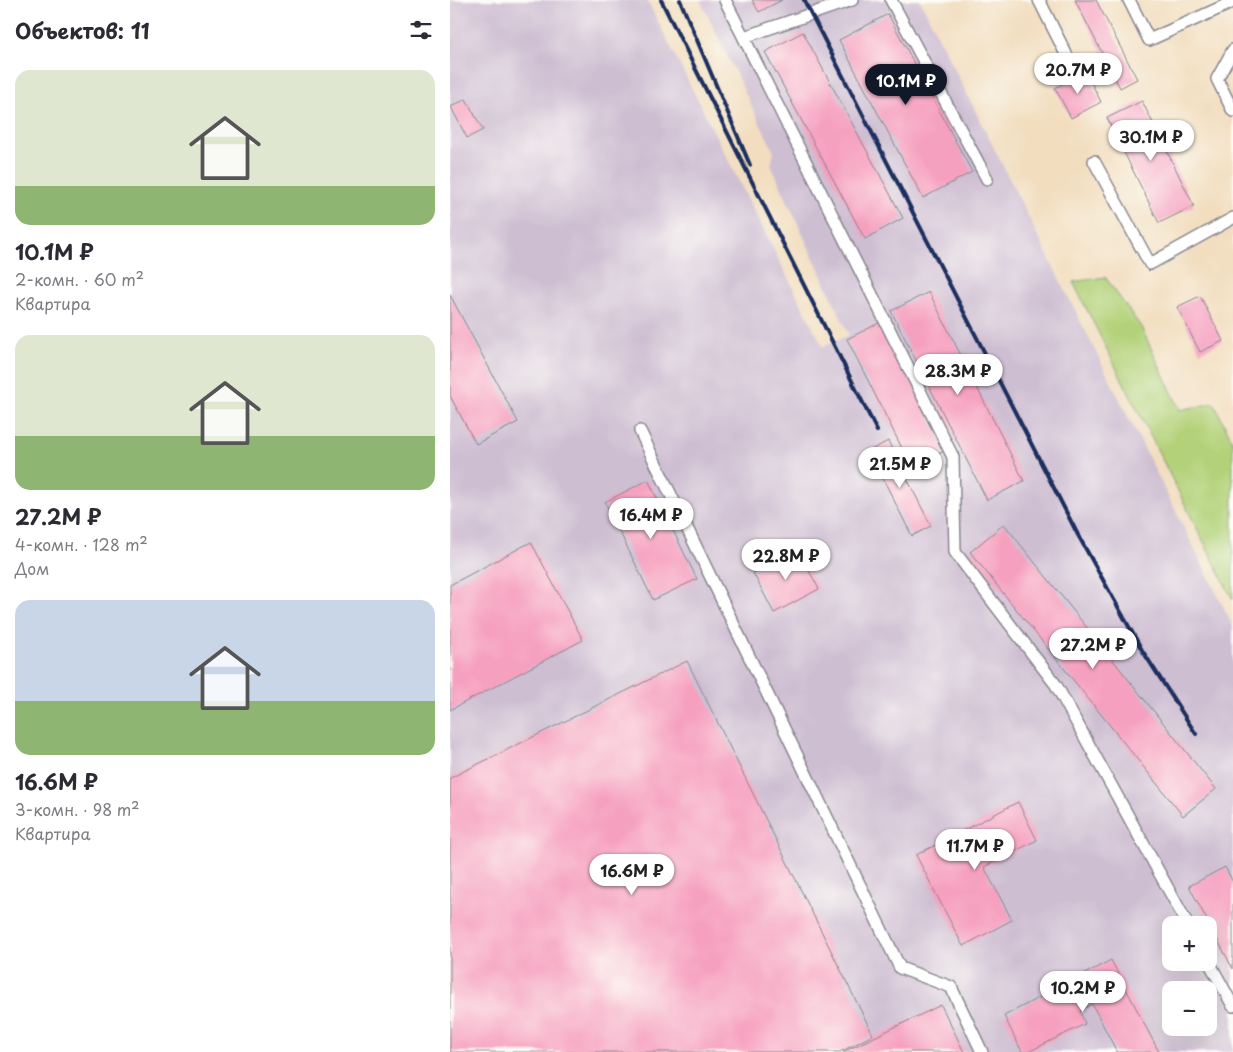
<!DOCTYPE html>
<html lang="ru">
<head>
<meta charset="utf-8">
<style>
  body { margin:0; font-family:"Playpen Sans",sans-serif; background:#f2f2f3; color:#2b2b33; height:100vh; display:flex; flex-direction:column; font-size:19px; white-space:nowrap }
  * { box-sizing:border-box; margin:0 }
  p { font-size:16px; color:#7c7c81 }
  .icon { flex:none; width:28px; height:28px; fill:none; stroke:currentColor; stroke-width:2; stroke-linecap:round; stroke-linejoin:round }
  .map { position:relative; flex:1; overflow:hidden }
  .details { display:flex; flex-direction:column; background:#fff; width:450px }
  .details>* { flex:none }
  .buttons { position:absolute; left:712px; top:916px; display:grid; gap:10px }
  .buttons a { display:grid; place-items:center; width:55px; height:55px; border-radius:10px; background:#fff; box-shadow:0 5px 20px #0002; font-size:25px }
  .price { position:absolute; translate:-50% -42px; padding:0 11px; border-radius:18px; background:#fff; color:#222; font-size:16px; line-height:32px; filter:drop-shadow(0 1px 2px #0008) }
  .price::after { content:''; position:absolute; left:50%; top:30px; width:15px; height:11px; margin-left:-8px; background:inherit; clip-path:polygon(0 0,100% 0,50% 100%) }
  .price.on { background:#111827; color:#fff }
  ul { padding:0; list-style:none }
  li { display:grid; align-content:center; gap:10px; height:265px; padding:0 15px }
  li span { display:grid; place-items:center; height:155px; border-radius:15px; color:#555 }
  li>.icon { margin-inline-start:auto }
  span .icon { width:90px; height:90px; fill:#fffc; stroke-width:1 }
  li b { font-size:21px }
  h2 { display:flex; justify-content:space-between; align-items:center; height:60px; padding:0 15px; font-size:21px }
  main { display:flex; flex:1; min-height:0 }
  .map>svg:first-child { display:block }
  .industrial { fill:#cebed2; fill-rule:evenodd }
  .grass { fill:#b2d178; stroke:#66806b }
  .building { fill:#f6a0bf }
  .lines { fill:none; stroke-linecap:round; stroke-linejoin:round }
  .lane-casing { stroke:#86868e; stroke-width:14 }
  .lane { stroke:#fff; stroke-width:11 }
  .rail { stroke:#1b2f5e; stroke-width:4 }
</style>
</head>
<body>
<main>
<section class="details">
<h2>Объектов: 11<svg class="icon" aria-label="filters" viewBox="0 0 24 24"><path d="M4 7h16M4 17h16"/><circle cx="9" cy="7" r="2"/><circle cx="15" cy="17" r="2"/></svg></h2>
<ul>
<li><span style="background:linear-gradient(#dfe7d0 75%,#8fb573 0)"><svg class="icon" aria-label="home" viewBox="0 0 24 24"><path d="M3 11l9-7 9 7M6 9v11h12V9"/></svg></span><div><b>10.1M ₽</b><p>2-комн. · 60 m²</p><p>Квартира</p></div></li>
<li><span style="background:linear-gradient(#dfe7d0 65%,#8fb573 0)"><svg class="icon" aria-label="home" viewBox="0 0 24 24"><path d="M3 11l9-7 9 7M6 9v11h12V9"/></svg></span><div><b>27.2M ₽</b><p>4-комн. · 128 m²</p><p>Дом</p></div></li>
<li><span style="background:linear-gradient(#c9d6e8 65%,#8fb573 0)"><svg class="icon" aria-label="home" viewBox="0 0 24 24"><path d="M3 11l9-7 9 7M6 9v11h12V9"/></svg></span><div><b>16.6M ₽</b><p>3-комн. · 98 m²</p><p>Квартира</p></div></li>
</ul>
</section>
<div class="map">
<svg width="783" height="1052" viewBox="0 0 783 1052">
  <rect width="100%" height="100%" fill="#fdfcf7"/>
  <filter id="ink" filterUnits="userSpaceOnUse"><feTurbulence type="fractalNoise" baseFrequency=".02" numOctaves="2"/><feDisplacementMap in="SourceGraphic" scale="10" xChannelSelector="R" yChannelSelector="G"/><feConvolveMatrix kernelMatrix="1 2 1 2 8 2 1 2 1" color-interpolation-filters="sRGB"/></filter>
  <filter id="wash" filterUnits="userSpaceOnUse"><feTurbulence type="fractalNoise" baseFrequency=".0096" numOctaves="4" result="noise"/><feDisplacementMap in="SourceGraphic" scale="20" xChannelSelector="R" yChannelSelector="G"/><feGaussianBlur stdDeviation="1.12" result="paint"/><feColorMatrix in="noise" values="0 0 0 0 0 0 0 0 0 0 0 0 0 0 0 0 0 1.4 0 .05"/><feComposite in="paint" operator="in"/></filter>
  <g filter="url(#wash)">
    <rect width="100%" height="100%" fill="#f2debf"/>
    <path class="industrial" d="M0,0H197L373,347L399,335L321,165L324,152L250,0H470L783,626V1052H0ZM721,925H759V962H721ZM721,990H759V1028H721Z"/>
    <polygon class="grass" points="655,277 691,327 730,410 764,403 783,443 783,600 623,282"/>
    <g id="blocks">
      <g class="building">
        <polygon points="302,0 332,0 309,12"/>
        <polygon points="625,0 646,0 687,79 670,88"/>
        <polygon points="438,14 522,172 473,198 389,40"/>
        <polygon points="353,32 453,218 415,239 315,52"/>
        <polygon points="636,72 651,102 621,118 605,88"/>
        <polygon points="16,99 33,130 17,138 1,107"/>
        <polygon points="692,101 744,206 709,223 657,118"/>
        <polygon points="479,292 574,481 537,500 441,311"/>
        <polygon points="0,295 68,422 26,444 0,396"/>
        <polygon points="750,296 773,341 750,352 727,307"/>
        <polygon points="431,322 496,450 462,468 397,339"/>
        <polygon points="438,441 481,526 462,536 419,451"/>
        <polygon points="198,480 247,579 203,600 155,502"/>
        <polygon points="554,524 766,789 733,816 520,552"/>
        <polygon points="81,542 133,640 0,710 0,585"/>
        <polygon points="347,549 369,589 324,613 303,573"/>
        <polygon points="237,661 423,1035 390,1052 0,1052 0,778"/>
        <polygon points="568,802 587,840 534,867 562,920 513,946 466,855"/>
        <polygon points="775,867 783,882 783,969 739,886"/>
        <polygon points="661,960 709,1052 667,1052 642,1004 630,1011 635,1024 578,1052 572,1052 554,1016"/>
        <polygon points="491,1005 514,1052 393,1052"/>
      </g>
    </g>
  </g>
  <g filter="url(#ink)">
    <use href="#blocks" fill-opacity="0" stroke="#86868e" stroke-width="1"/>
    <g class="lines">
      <g class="lane-casing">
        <g id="lane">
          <polyline points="275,0 503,457 505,552 606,685 738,925"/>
          <polyline points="441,0 537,179"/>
          <polyline points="589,0 622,66"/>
          <polyline points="679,0 699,40 783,2"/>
          <polyline points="294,37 402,0"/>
          <polyline points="783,50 767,79 783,111"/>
          <polyline points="644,161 700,264 783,218"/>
          <polyline points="190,431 450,968 501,987 532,1052"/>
          <polyline points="759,962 783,1006"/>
        </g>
      </g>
      <use href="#lane" class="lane"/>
      <g class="rail">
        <polyline points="211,0 427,431"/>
        <polyline points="230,0 300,165"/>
        <polyline points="354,0 628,535 692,650 746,734"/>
      </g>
    </g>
  </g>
</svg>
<div class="buttons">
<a>+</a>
<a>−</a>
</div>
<b class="price" style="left:628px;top:95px">20.7M ₽</b>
<b class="price on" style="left:456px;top:106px">10.1M ₽</b>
<b class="price" style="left:701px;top:162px">30.1M ₽</b>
<b class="price" style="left:508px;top:396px">28.3M ₽</b>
<b class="price" style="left:450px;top:489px">21.5M ₽</b>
<b class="price" style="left:201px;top:540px">16.4M ₽</b>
<b class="price" style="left:336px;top:581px">22.8M ₽</b>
<b class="price" style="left:643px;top:670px">27.2M ₽</b>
<b class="price" style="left:525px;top:871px">11.7M ₽</b>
<b class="price" style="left:182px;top:896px">16.6M ₽</b>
<b class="price" style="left:633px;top:1013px">10.2M ₽</b>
</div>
</main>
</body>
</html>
